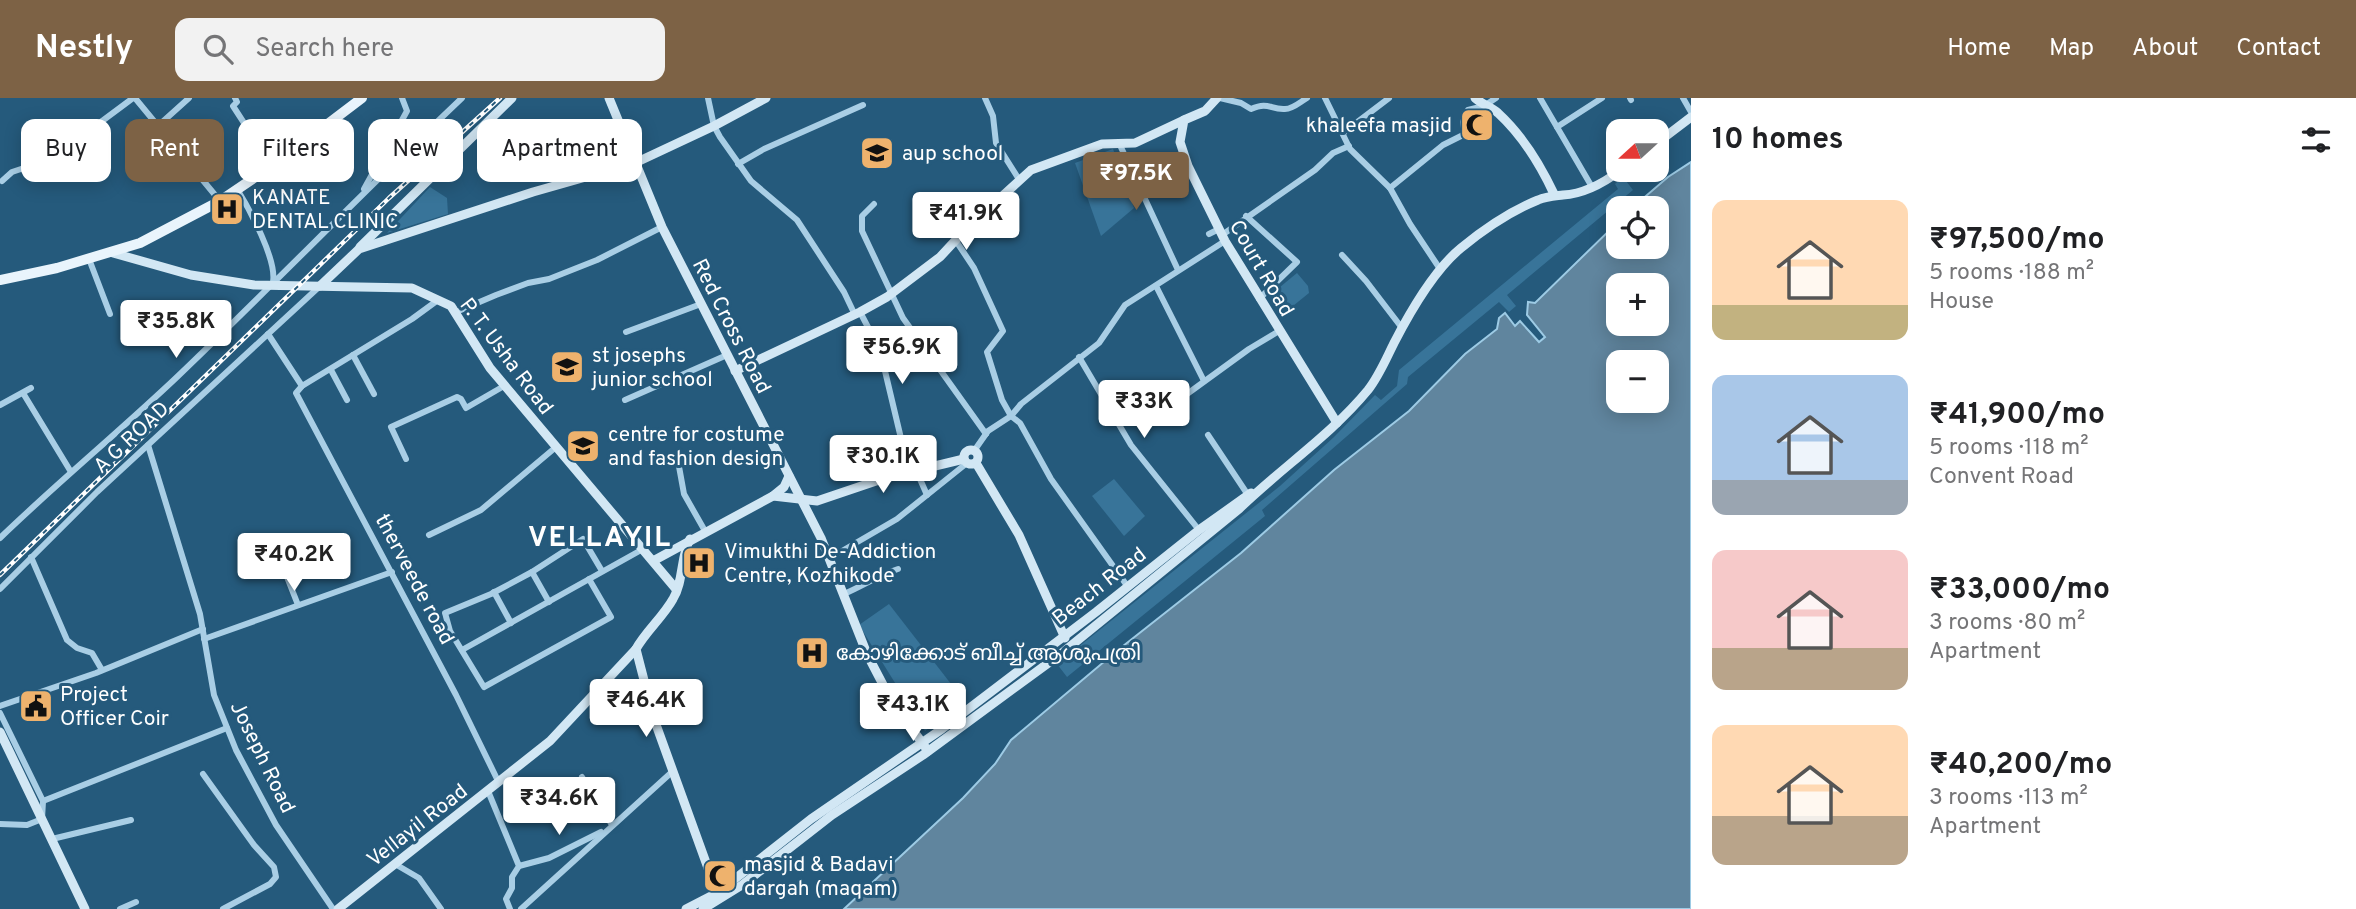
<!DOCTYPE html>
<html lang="en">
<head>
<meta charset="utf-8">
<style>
  body { margin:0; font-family:Overpass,"Noto Sans Malayalam",sans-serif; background:#f2f2f2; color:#202124; height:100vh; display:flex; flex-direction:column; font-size:26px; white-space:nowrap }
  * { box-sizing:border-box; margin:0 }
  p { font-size:23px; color:#757577 }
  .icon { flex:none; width:38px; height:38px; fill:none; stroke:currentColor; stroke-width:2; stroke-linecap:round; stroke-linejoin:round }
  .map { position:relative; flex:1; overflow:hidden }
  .drawer { display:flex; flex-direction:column; background:#fff; width:665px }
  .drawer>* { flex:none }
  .guide { position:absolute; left:21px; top:21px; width:665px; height:63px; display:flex; gap:14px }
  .needle { width:46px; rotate:249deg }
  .tools { position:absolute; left:1606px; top:21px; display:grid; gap:14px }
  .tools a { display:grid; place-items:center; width:63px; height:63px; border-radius:14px; background:#fff; box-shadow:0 4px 18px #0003; font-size:35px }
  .price { position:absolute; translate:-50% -60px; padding:0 16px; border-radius:7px; background:#fff; color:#222; font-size:23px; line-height:46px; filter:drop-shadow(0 2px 4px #0008) }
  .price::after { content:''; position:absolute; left:50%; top:42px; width:21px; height:16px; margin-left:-10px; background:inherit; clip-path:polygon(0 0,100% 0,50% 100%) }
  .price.selected { background:#7d6245; color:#fff }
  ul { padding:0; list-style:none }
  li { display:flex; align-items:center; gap:21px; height:175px; padding:0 21px }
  li span { display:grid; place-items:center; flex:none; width:196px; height:140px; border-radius:14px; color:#555 }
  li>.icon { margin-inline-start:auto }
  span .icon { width:84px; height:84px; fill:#fffc; stroke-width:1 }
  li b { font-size:30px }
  h2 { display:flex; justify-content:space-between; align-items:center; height:84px; padding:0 21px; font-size:30px }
  .tag { padding:0 24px; border-radius:14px; background:#fff; box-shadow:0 4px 18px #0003; font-size:24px; line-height:63px }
  .tag.selected { background:#7d6245; color:#fff }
  header { display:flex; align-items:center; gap:42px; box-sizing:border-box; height:98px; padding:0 35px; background:#7d6245; color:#fff }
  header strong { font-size:33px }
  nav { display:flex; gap:38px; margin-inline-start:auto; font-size:24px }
  .search { width:490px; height:63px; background:#f2f2f2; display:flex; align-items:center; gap:18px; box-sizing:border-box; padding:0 24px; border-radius:14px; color:#757577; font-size:26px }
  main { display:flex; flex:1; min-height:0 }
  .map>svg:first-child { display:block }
  .green { fill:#387499 }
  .water { fill:#60859e; stroke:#9dcbe5; stroke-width:2; fill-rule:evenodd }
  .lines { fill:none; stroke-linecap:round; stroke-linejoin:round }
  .street { stroke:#a9cee5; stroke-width:6 }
  .secondary { stroke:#d2e7f4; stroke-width:9 }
  .primary { stroke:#e9f4fc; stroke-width:10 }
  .rail-casing { stroke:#fff; stroke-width:4.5 }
  .rail { stroke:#255a7c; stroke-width:2; stroke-dasharray:5; stroke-linecap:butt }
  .labels { text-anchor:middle; stroke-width:6; stroke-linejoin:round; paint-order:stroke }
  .poi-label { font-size:21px; fill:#fff; stroke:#255a7c; text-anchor:start }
  .street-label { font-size:21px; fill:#fff; stroke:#255a7c }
  .district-label { font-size:28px; font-weight:bold; letter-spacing:2px; fill:#fff; stroke:#255a7c }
</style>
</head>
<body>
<header>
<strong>Nestly</strong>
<div class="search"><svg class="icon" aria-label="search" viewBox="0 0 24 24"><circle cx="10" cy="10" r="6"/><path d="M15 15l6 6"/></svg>Search here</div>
<nav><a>Home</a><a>Map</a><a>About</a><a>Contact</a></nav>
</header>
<main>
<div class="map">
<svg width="1691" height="811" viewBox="0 0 1691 811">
  <rect width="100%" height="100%" fill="#255a7c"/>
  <g class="green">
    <polygon points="1113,51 1134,110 1101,138 1075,65"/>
    <polygon points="1623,79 1633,92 1507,197 1516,208 1509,214 1499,204 1408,279 1407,286 1262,412 1265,418 1067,579 1057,566 1280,388 1334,339 1375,297 1381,302 1397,288 1399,272 1618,91 1615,86"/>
    <polygon points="430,89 447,100 448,116 387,135"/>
    <polygon points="1297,175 1308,188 1309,195 1283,216 1269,198"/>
    <polygon points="1114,381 1145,418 1124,438 1092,398"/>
    <polygon points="889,506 965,604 925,633 859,527"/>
  </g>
  <path class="water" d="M1691,64V811H844L963,700L995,666L1011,642L1118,552L1241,455L1334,372L1409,313L1465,256L1497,231L1499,220L1505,215L1515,228L1520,223L1539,244L1545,239L1527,217L1528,204L1535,205L1619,123V149H1657V110H1632L1668,79ZM1619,187H1657V226H1619ZM1619,264H1657V303H1619Z"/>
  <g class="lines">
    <g class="street">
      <polyline points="135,0 220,103"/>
      <polyline points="235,0 237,4 233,8 272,68"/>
      <polyline points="708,0 714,28 720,39 751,83 797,122 844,194 855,217"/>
      <polyline points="985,0 993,18 996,45 1020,83"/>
      <path d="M1220,0L1241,5L1251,11C1269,3 1270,12 1285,11C1293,11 1300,4 1307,0"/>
      <polyline points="1325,0 1350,51 1390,90 1410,126 1440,171"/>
      <polyline points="1540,0 1592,89"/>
      <polyline points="1630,0 1631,2"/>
      <polyline points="1683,0 1691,14"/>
      <polyline points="159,27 189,0"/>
      <polyline points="1557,29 1602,0"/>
      <polyline points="1343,35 1389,0"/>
      <polyline points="1119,45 1178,172"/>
      <polyline points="738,66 764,51 863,7"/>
      <polyline points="139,68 177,50"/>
      <polyline points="2,83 12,74 51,61 133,0"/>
      <polyline points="1390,90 1443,47 1465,36 1463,24 1468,12 1484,8 1496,0"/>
      <path d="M237,91C250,112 277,162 273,184"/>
      <polyline points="364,91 407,13 402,0"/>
      <polyline points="874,106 862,118 862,133 903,220 986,336"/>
      <polyline points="1246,118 1297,164 1259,201"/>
      <polyline points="1209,136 1219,131"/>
      <polyline points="1222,137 1315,72 1333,55 1349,48"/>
      <polyline points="956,143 974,170 1003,233 987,254 1002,302 1011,318 1020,325 1051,381 1128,489"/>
      <polyline points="1342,157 1366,183 1402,230"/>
      <polyline points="89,161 110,216"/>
      <polyline points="1156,188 1204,283"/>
      <polyline points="438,202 412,221 302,288 296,295 456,597 499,685"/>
      <polyline points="456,214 496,197 528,185 549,181 597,162 662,129"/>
      <polyline points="860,214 880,252 909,374"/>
      <polyline points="626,234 701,206"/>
      <polyline points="268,236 302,288"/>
      <polyline points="353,257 374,296"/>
      <polyline points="1079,259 1131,347 1199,432"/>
      <polyline points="331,272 347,302"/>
      <polyline points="23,295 71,374"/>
      <polyline points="1140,295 1148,314 1154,320 1249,251 1279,233"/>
      <polyline points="625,302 727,257"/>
      <polyline points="0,307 31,290"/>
      <polyline points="1208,337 1248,397"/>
      <polyline points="148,347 200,516 214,597 236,652 276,727 333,811"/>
      <polyline points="974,353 988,333 1011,318 1021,306 1099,245 1125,207 1225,143"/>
      <polyline points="406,361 391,329 457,299 461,301 466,310 504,288"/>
      <polyline points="678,363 684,396 705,433"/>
      <polyline points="916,372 927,397"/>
      <polyline points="429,437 481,412 556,349"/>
      <path d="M0,440C57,385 119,334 177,279C273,187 365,92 462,0"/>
      <polyline points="274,446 298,507"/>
      <polyline points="31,459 67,542 77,550 92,555 102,572"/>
      <polyline points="830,460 897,421 967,365"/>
      <polyline points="532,474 583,441 602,473"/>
      <polyline points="0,491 97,394 320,188"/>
      <polyline points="494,494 511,525"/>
      <path d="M844,496C863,488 879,477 898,471"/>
      <polyline points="549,504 532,474 491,496 445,515 450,533 484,589 611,519 589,481"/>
      <polyline points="204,541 392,474"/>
      <polyline points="462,552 643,451"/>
      <polyline points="0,608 96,575 203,531"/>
      <polyline points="0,615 43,703 42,721 27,727 0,726"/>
      <polyline points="203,676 254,747 274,769 276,779 270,786 223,811"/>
      <polyline points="582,679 612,727"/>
      <polyline points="488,693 519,768 512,779 512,790 506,801 510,811"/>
      <polyline points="43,703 227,630"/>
      <polyline points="52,741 131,722"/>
      <polyline points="395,766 419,780 441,811"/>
      <polyline points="519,768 549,760 601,734"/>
      <polyline points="120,811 136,804"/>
      <polyline points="521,811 673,673"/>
    </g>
    <g class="secondary">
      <polyline points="609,0 662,129 821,440 867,556 891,602 928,653"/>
      <polyline points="1217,0 1205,13 1184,22 1180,44 1188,68 1225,143 1337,325"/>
      <path d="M1475,0C1482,6 1491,9 1498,15C1523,38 1540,66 1554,96"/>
      <polyline points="1657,45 1691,19"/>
      <polyline points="360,149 512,0"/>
      <polyline points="113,155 191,177 254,187 412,190 451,208 490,270 676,491"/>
      <polyline points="320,188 359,151 533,94 635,65 714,28 766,0"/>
      <polyline points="735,273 860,214 887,199 940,159 965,132 1031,72 1102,46 1135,45 1184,22"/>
      <circle cx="971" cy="359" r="7"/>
      <polyline points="976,365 1019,437 1065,540"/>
      <polyline points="773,398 784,389 789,378"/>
      <path d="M690,441C680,459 684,483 673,501C663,519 646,533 636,551L654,621L717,795"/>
      <polyline points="653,463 773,398 817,403 885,380 964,361"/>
      <polyline points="0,634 85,811"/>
      <polyline points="338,811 550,643 636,551"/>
      <polyline points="686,811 717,795 811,721 942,631 1096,514 1199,432 1251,395"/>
      <path d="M703,811L742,787L832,717L923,657L1062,555L1239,411C1281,370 1331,337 1368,292C1379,278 1386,261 1394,245C1410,214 1434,172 1461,150C1483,132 1511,113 1538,102C1547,98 1554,98 1563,97C1584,96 1605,84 1621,72"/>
    </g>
    <polyline class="primary" points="0,182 57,170 140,145 220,103 279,63 362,0"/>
    <g class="rail-casing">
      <polyline id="rail" points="0,477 389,100 500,0"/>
    </g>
    <use href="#rail" class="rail"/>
  </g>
  <defs>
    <g id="mosque-square" transform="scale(1.75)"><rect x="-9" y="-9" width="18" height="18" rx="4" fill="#eeb26d" stroke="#255a7c"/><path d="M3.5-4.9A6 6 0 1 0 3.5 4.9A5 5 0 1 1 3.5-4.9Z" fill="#111"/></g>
    <g id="school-square" transform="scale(1.75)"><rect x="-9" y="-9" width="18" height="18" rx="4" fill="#eeb26d" stroke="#255a7c"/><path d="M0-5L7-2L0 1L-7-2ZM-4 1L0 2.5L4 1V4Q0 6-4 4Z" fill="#111"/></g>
    <g id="hospital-square" transform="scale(1.75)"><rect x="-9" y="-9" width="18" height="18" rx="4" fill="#eeb26d" stroke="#255a7c"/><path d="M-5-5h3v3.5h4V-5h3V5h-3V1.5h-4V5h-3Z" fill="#111"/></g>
    <g id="university-square" transform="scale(1.75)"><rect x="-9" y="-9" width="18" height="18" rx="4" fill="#eeb26d" stroke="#255a7c"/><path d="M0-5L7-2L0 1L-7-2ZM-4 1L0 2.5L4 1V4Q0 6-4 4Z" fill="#111"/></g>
    <g id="civic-square" transform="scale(1.75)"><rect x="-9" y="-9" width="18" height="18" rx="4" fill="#eeb26d" stroke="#255a7c"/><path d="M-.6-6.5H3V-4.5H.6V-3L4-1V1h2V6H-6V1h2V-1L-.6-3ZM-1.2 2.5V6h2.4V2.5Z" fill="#111"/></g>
  </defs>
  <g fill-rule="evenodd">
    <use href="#mosque-square" x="1477" y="27"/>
    <use href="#school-square" x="877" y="55"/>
    <use href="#hospital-square" x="227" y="111"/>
    <use href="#school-square" x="567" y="269"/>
    <use href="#university-square" x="583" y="348"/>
    <use href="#hospital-square" x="699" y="465"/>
    <use href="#hospital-square" x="812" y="555"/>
    <use href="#civic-square" x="36" y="608"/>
    <use href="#mosque-square" x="720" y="778"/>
  </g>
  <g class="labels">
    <g class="poi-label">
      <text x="1452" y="34" text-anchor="end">khaleefa masjid</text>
      <text x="902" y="62">aup school</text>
      <text x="252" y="106">KANATE<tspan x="252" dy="24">DENTAL CLINIC</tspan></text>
      <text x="592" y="264">st josephs<tspan x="592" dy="24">junior school</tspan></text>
      <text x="608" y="343">centre for costume<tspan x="608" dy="24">and fashion design</tspan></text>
      <text x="724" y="460">Vimukthi De-Addiction<tspan x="724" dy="24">Centre, Kozhikode</tspan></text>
      <text x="836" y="562">കോഴിക്കോട് ബീച്ച് ആശുപത്രി</text>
      <text x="60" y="603">Project<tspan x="60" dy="24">Officer Coir</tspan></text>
      <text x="744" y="773">masjid &amp; Badavi<tspan x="744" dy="24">dargah (maqam)</tspan></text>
    </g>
    <g class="street-label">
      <text transform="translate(1262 170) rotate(60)" y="7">Court Road</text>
      <text transform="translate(732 228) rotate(63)" y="7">Red Cross Road</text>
      <text transform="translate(507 258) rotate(53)" y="7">P. T. Usha Road</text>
      <text transform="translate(131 339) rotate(-43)" y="7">A G ROAD</text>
      <text transform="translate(415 481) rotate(62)" y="7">therveede road</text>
      <text transform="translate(1099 488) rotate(-38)" y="7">Beach Road</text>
      <text transform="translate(263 659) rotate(64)" y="7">Joseph Road</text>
      <text transform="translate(417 727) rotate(-38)" y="7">Vellayil Road</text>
    </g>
    <g class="district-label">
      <text x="600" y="448">VELLAYIL</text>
    </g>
  </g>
</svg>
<div class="tools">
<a><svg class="needle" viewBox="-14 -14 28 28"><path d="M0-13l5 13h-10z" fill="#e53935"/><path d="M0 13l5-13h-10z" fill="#757577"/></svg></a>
<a><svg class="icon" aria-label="locate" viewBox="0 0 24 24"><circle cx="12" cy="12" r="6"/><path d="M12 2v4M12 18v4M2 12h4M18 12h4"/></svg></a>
<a>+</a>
<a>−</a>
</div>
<b class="price selected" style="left:1136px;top:114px">₹97.5K</b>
<b class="price" style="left:966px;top:154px">₹41.9K</b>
<b class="price" style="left:176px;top:262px">₹35.8K</b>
<b class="price" style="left:902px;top:288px">₹56.9K</b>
<b class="price" style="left:1144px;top:342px">₹33K</b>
<b class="price" style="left:883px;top:397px">₹30.1K</b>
<b class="price" style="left:294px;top:495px">₹40.2K</b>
<b class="price" style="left:646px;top:641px">₹46.4K</b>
<b class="price" style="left:913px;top:645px">₹43.1K</b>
<b class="price" style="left:559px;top:739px">₹34.6K</b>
<div class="guide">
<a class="tag">Buy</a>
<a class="tag selected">Rent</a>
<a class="tag">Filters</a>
<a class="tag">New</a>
<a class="tag">Apartment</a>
</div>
</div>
<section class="drawer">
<h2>10 homes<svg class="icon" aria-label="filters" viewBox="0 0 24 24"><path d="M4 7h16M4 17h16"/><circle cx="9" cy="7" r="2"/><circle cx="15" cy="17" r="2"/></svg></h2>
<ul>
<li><span style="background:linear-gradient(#ffd9b3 75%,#c2b280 0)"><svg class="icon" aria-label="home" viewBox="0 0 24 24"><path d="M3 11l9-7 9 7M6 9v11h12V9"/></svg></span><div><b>₹97,500/mo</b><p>5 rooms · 188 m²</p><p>House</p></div></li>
<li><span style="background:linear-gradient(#a9c7e8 75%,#9aa5b1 0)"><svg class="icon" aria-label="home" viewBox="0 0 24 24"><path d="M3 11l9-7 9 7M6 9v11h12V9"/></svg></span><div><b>₹41,900/mo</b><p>5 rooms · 118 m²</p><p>Convent Road</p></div></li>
<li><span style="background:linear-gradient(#f6c9c9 70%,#b9a48a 0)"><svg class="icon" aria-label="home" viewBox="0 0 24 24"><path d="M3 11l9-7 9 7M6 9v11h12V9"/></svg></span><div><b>₹33,000/mo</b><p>3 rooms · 80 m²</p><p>Apartment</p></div></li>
<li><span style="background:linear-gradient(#ffd9b3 65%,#b9a48a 0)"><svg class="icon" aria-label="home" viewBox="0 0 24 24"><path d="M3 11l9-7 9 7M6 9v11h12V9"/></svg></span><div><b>₹40,200/mo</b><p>3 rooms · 113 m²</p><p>Apartment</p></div></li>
</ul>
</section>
</main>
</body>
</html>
